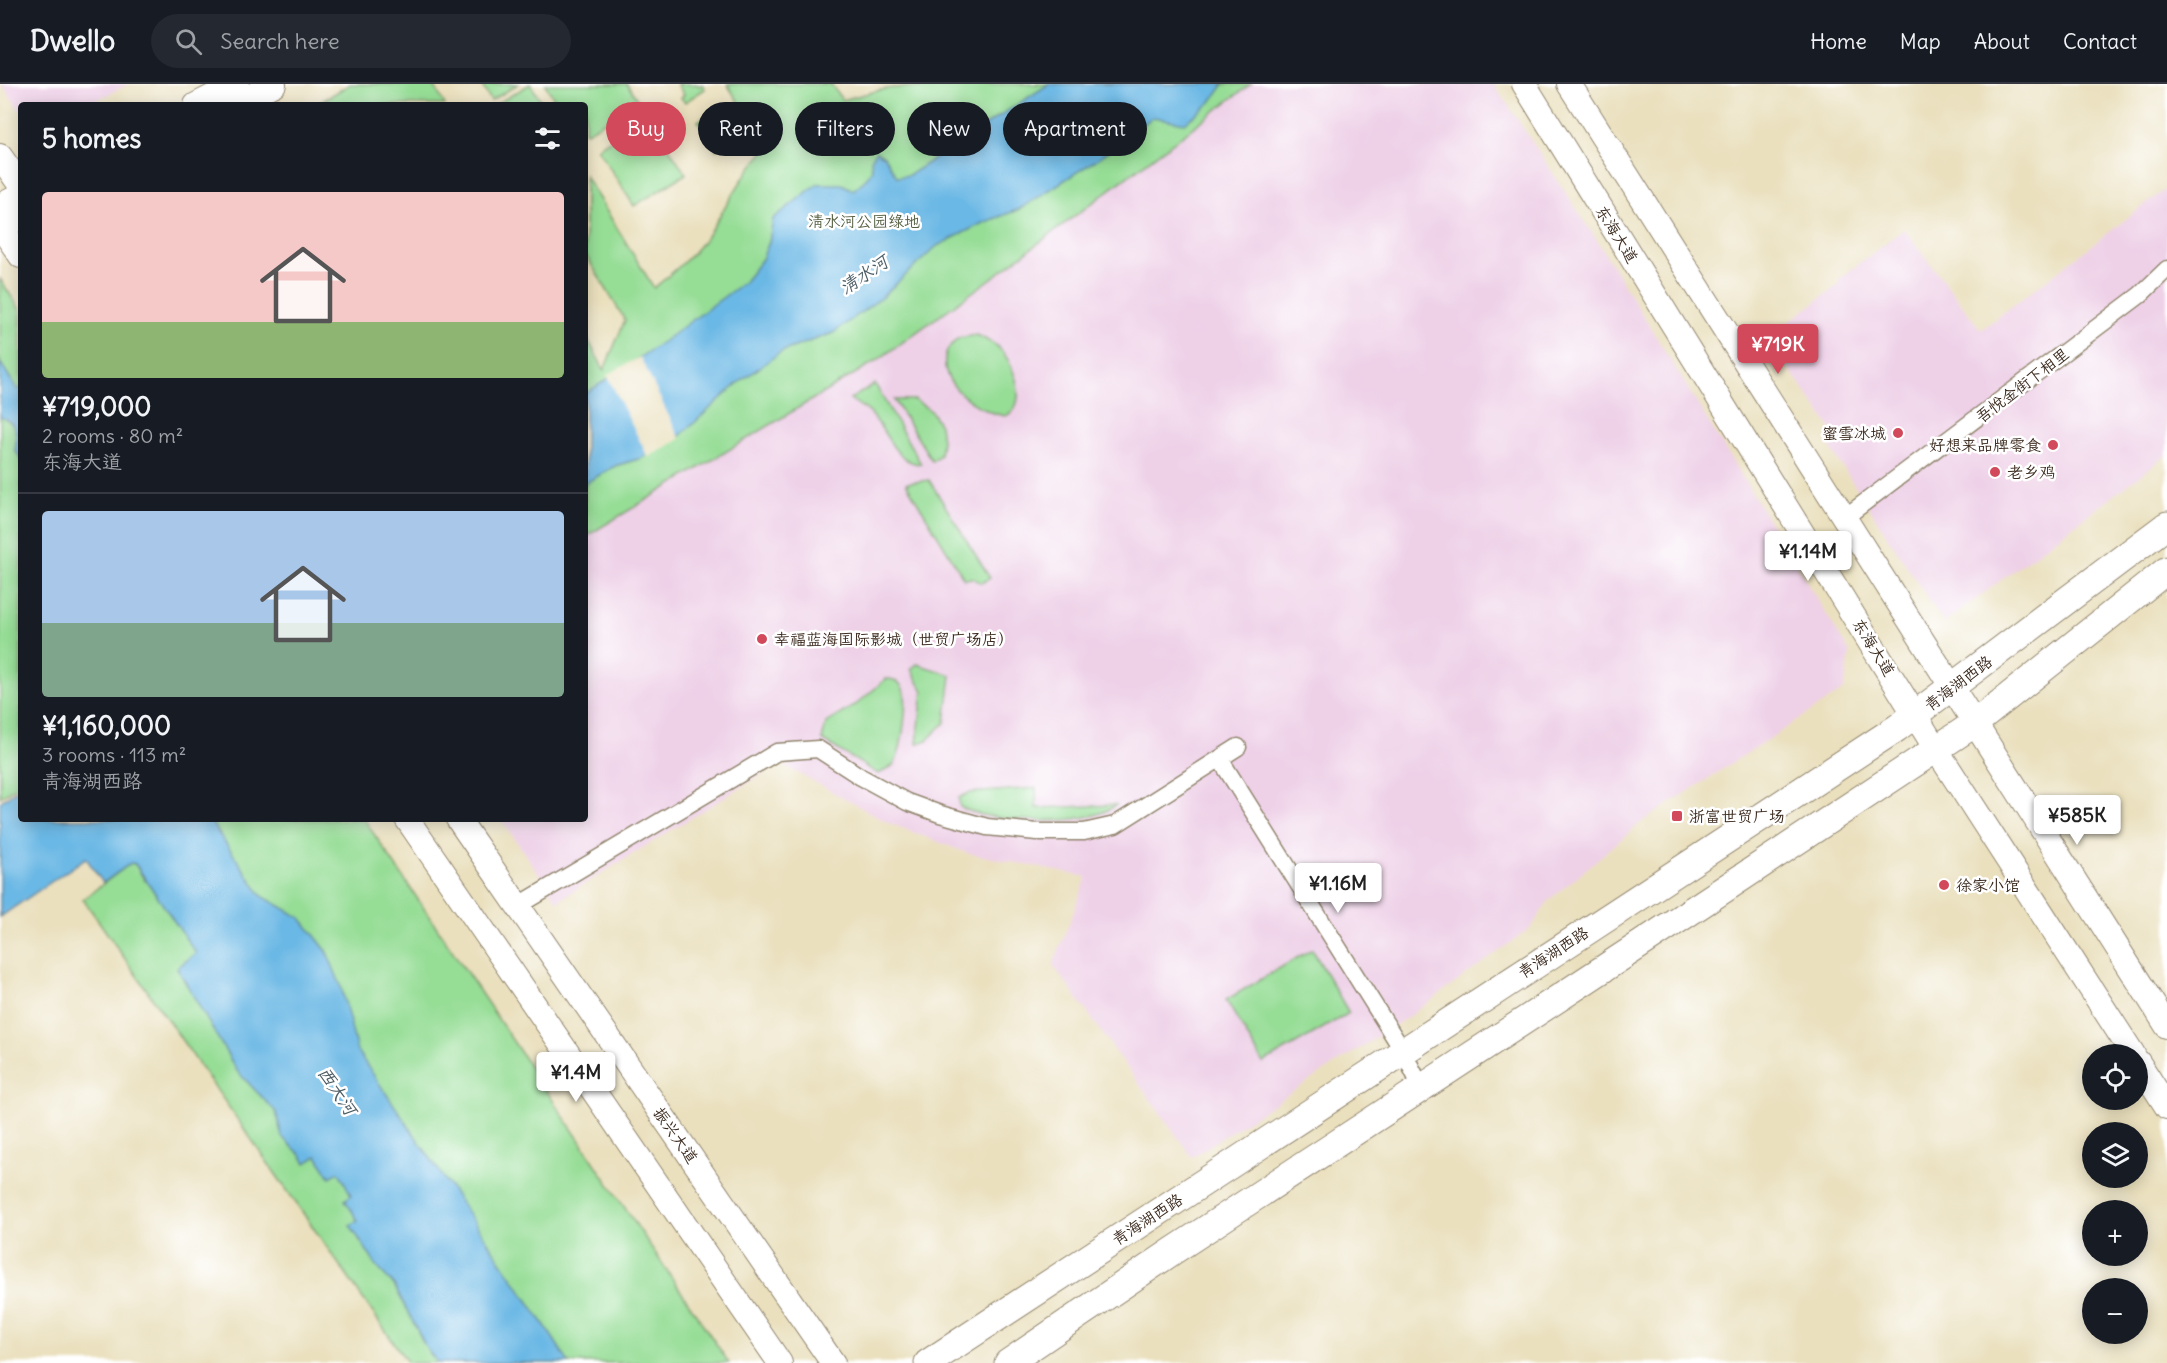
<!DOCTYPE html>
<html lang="en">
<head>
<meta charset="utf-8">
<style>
  body { margin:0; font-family:Delius,"LXGW WenKai TC",sans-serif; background:#242831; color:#f1f3f6; height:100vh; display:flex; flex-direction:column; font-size:22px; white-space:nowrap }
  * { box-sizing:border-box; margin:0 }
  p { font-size:20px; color:#9ea1a6 }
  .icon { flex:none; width:33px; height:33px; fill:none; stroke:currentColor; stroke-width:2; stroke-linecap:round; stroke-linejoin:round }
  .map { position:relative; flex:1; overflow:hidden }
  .panel { position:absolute; left:18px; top:18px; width:570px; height:720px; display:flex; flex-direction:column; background:#171b24; border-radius:6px; box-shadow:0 3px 15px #0003 }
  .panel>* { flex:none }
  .guide { position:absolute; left:606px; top:18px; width:570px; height:54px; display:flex; gap:12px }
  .buttons { position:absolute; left:2082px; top:960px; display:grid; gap:12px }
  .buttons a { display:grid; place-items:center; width:66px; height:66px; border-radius:50%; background:#171b24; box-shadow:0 3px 15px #0003; font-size:30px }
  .price { position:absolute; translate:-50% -51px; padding:0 14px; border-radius:6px; background:#fff; color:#222; font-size:20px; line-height:39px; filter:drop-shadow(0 2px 3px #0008) }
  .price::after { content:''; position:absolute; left:50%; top:36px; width:18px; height:14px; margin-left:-9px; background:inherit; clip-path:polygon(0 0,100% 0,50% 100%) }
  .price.active { background:#d1495b; color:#fff }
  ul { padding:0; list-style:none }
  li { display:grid; align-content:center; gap:12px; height:318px; padding:0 24px }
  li+li { border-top:2px solid #363941 }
  li span { display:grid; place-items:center; height:186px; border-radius:6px; color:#555 }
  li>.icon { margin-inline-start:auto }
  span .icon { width:108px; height:108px; fill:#fffc; stroke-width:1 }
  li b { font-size:26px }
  h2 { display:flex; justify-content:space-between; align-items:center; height:72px; padding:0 24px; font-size:26px }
  .chip { padding:0 21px; border-radius:27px; background:#171b24; box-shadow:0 3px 15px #0003; font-size:21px; line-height:54px }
  .chip.active { background:#d1495b; color:#fff }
  header { display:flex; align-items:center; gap:36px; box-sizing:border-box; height:84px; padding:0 30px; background:#171b24; border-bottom:2px solid #363941 }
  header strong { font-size:28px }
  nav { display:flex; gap:33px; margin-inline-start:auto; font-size:21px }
  .search { width:420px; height:54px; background:#242831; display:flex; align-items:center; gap:15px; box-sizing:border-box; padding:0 21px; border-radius:33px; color:#9ea1a6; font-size:22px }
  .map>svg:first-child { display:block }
  .built { fill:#eed0e7 }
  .green { fill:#96dd96; stroke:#68845a; stroke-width:1.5 }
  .water { fill:#6bb8e5; stroke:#537182; stroke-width:1.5 }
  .pier { fill:#eae0be }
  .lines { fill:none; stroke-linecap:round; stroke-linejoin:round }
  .street-casing { stroke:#92856e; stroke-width:19 }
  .secondary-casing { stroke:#92856e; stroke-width:26 }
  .primary-casing { stroke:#92856e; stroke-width:29 }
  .street { stroke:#fff; stroke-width:16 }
  .secondary { stroke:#fff; stroke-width:24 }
  .primary { stroke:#fff; stroke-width:27 }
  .poi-dot { fill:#d1495b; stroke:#fff; stroke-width:2 }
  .labels { text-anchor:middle; stroke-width:5; stroke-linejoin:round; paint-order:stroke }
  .park-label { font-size:16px; fill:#566042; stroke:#fff }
  .street-label { font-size:16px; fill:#3b2a1e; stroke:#fff }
  .poi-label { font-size:16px; fill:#3b2a1e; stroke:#fff; text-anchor:start }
  .water-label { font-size:18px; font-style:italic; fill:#4c5c64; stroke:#fff }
</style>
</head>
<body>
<header>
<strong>Dwello</strong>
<div class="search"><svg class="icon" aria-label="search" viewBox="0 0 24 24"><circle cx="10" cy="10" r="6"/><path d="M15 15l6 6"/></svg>Search here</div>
<nav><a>Home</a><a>Map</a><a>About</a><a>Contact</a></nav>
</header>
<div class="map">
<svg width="2167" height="1279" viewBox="0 0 2167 1279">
  <rect width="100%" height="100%" fill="#fff"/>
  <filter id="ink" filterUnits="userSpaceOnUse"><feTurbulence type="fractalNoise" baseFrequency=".0167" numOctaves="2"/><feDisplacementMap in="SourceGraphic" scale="12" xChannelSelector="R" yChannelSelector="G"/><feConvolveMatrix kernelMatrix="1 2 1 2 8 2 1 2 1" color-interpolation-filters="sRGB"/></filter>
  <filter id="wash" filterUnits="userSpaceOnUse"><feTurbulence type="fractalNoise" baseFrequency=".008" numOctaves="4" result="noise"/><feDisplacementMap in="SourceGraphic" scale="24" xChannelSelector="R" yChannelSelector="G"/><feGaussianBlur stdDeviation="1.35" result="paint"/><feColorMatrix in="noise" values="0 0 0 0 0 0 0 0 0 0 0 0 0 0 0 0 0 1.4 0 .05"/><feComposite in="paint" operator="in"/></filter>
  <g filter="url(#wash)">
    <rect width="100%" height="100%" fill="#eae0be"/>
    <g class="built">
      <polygon points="2,0 129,0 87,21 21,21 21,28"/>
      <polygon points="1224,0 1494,0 1593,150 1850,569 1844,606 1643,737 1549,816 1531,844 1414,929 1192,1073 1053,881 1087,793 967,769 889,739 780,679 557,817 501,735 585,735 585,402"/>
      <polygon points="2167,104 2167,371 1944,539 1829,362 1839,355 1767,254 1840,200 1838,196 1904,145 1981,246"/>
    </g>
    <g class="green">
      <polygon points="350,0 433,0 445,21 316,21"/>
      <polygon points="481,0 518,0 491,17"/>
      <polygon points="530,0 544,21 495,21"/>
      <polygon points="545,0 627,0 639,18 587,48 585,47 585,21 558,21"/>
      <polygon points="677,0 697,0 699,2 702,0 705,5 685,18 681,14 684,11"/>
      <path d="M727,0H831L842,16C859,12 876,6 893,4C914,2 943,5 963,0H1251L988,197L876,277L585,453V250L604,286L625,236L585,170V92L654,204C672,189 693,172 707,152C727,123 742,89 768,64Z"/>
      <polygon points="718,24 723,31 720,34 730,50 734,49 737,53 716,66 714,62 716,59 705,43 702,44 698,37"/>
      <polygon points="648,32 686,90 634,122 597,64"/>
      <polygon points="0,195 21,227 21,699 0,713"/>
      <path d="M977,251C984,255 992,258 998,263C1011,275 1025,309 1014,325C1012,328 1009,330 1006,332C979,328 937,301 946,269C948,263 955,258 958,254Z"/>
      <path d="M875,300L921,380C894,379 887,346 870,329C864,323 856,320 850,315Z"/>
      <polygon points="894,316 915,316 931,327 940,341 942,357 940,371 932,377"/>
      <polygon points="929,396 990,494 982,499 972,494 964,495 906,399"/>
      <polygon points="917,580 951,591 945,639 927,656 917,660 923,607 911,585"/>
      <path d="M886,595C913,594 905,631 903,648C901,659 900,671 894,680C890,685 884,687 878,690L822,656L826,639L857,620Z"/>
      <path d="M1036,704V724L1117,721C1110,725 1103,729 1095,731C1061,740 991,739 960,723L959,714L969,709Z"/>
      <polygon points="209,735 364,735 729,1279 408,1279 83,815 131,779 135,780 145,797 216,746"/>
      <polygon points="1312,865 1349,929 1263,979 1226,916"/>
    </g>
    <g class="water">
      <polygon points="1049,0 1224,0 1211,18 1185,39 1153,33 1096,76 1020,125 983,139 937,162 881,214 833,249 781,268 737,300 681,351 642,374 615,382 589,397 585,402 585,310 664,257 744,198 762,175 769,158 773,135 817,100 842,100 853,106 865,96 872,86 871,76 876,67 884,72 897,93 909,91"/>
      <path d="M0,278L17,305L21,304V375L15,366C18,351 17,337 0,333Z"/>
      <polygon points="21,703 21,735 209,735 262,812 301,834 326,866 341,902 357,967 544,1240 569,1279 438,1279 428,1267 394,1201 378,1184 350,1141 358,1137 345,1116 351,1111 339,1088 330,1093 317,1072 306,1079 301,1071 282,1053 276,1028 237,987 177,884 196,869 135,780 131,779 103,799 86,774 0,833 0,718"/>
    </g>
    <polygon class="pier" points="640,273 680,355 648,373 607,291"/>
  </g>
  <g filter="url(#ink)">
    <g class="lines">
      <g class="street-casing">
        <g id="street">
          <polyline points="1844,434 2140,211 2167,185"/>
          <polyline points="1220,675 1403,967 1422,1005"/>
          <polyline points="518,822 777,668 818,665 861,693 907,718 940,730 987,743 1037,748 1084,748 1115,741 1238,663"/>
        </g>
      </g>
      <g class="secondary-casing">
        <g id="secondary">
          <polyline points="1524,0 1936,665 2133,970"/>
          <polyline points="1569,0 2167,942"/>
          <polyline points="196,21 237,0"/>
          <polyline points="234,21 274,0"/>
          <polyline points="0,72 21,102"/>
          <polyline points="0,122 21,111"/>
          <polyline points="0,142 21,172"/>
          <polyline points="0,144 21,133"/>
          <polyline points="407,735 780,1279"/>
          <polyline points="458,735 833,1279"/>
          <polyline points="2138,978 2167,1023"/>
        </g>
      </g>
      <g class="primary-casing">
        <g id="primary">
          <polyline points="928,1279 1897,644 2167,441"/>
          <polyline points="1008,1279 1173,1167 1632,866 1974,640 2167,486"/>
        </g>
      </g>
      <use href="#street" class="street"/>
      <use href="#secondary" class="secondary"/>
      <use href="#primary" class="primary"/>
    </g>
  </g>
  <g class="poi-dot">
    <circle cx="1898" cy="349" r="6"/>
    <circle cx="2053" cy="361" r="6"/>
    <circle cx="1995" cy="388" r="6"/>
    <circle cx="762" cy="555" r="6"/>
    <rect x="1671" y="726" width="12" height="12" rx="3"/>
    <circle cx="1944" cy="801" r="6"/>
  </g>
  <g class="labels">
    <g class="park-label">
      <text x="864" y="143">清水河公园绿地</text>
    </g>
    <g class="street-label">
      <text transform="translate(1617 150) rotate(58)" y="6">东海大道</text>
      <text transform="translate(2022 301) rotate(-37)" y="6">吾悦金街下相里</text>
      <text transform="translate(1874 563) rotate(58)" y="6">东海大道</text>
      <text transform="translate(1958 599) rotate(-37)" y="6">青海湖西路</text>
      <text transform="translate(1553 868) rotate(-33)" y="6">青海湖西路</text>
      <text transform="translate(676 1051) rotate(55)" y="6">振兴大道</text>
      <text transform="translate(1147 1135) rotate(-33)" y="6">青海湖西路</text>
    </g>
    <g class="poi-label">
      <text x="1886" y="355" text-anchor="end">蜜雪冰城</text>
      <text x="2041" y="367" text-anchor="end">好想来品牌零食</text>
      <text x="2007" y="394">老乡鸡</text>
      <text x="774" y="561">幸福蓝海国际影城（世贸广场店）</text>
      <text x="1689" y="738">浙富世贸广场</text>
      <text x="1956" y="807">徐家小馆</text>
    </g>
    <g class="water-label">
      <text transform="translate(864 191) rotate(-34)" y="6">清水河</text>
      <text transform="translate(337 1007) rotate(56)" y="6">西大河</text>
    </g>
  </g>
</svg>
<div class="buttons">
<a><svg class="icon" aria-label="locate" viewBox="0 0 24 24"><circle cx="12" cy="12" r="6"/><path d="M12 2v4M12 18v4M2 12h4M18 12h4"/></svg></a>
<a><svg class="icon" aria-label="layers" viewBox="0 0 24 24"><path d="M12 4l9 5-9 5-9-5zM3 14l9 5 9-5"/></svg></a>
<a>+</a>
<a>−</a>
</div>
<b class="price active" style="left:1778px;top:291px">¥719K</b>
<b class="price" style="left:1808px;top:498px">¥1.14M</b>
<b class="price" style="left:2077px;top:762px">¥585K</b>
<b class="price" style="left:1338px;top:830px">¥1.16M</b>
<b class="price" style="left:576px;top:1019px">¥1.4M</b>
<div class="guide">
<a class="chip active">Buy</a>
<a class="chip">Rent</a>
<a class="chip">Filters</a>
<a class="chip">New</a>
<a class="chip">Apartment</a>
</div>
<section class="panel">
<h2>5 homes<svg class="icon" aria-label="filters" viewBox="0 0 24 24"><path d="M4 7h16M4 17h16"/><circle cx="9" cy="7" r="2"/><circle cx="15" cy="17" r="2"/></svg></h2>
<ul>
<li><span style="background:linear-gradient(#f6c9c9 70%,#8fb573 0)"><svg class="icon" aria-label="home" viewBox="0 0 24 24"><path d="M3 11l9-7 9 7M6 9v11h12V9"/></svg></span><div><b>¥719,000</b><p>2 rooms · 80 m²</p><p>东海大道</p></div></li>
<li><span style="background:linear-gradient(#a9c7e8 60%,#7fa58c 0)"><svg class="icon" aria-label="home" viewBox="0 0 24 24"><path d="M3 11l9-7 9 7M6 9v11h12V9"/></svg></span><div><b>¥1,160,000</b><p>3 rooms · 113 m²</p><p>青海湖西路</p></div></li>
</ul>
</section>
</div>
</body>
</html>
